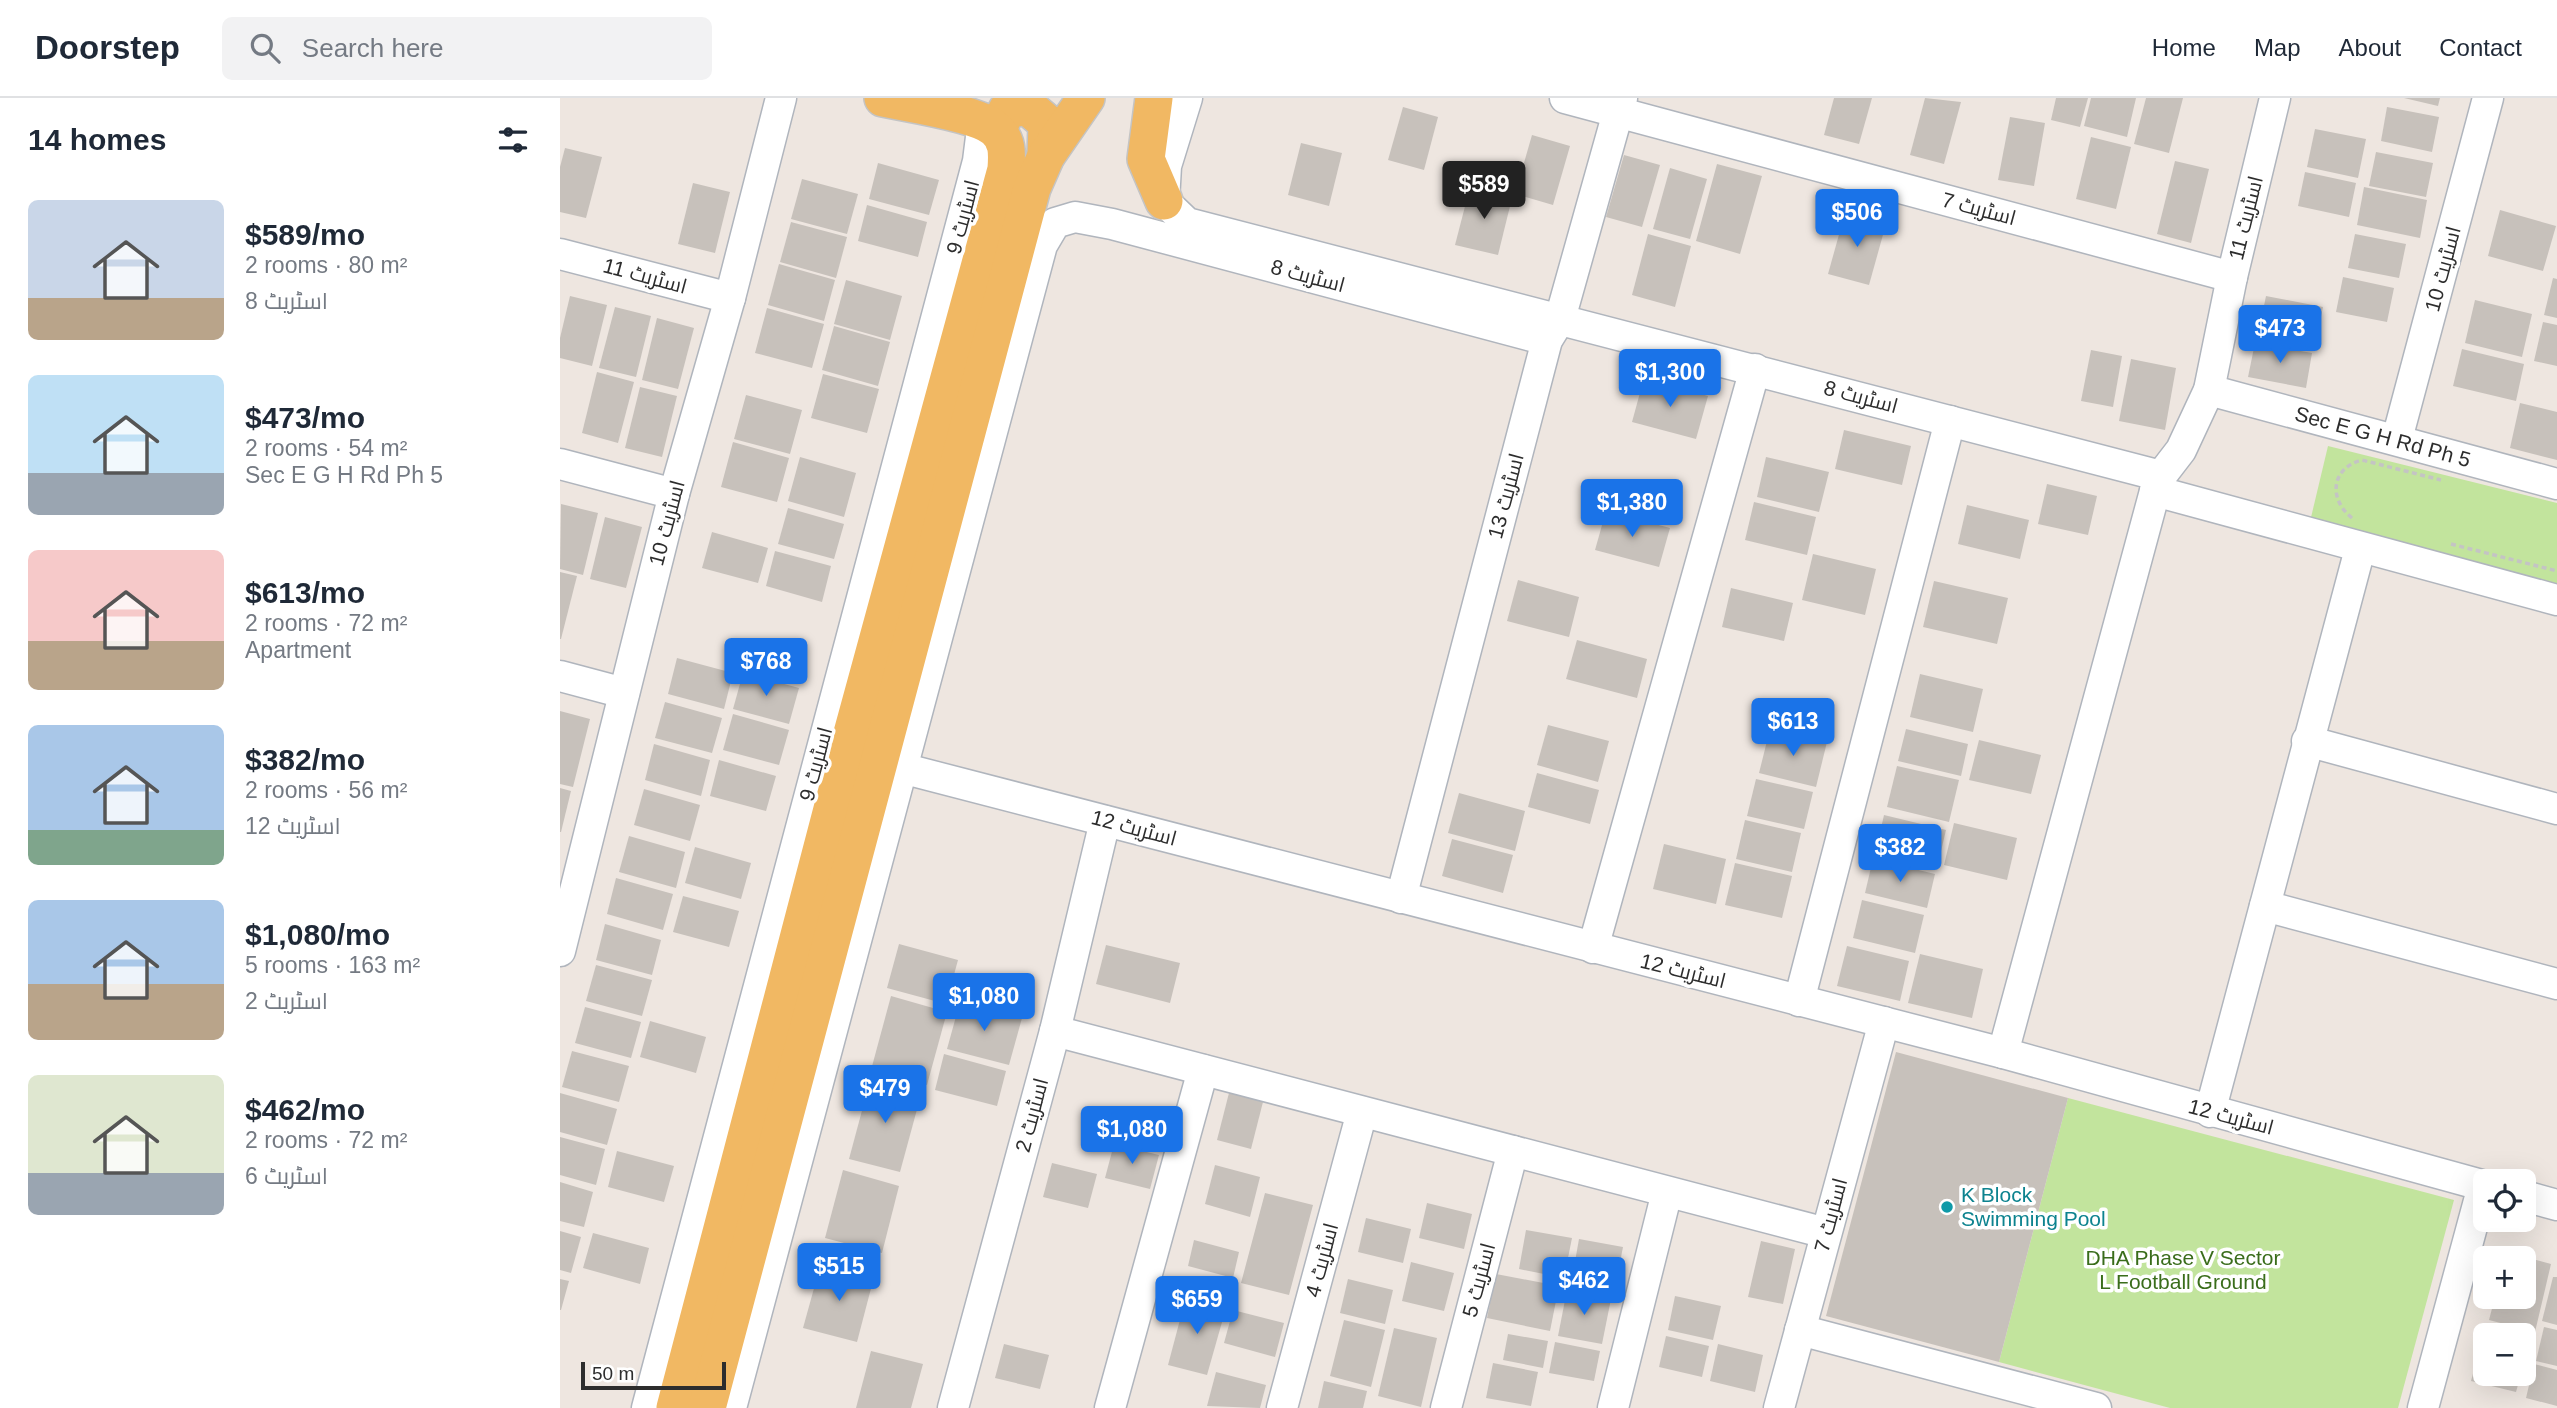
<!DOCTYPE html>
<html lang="en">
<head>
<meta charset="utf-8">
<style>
  body { margin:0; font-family:Helvetica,Cairo,sans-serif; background:#f2f2f3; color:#1f2937; height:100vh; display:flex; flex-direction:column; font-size:26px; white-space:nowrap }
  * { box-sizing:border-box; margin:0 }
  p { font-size:23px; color:#747a83 }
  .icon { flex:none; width:38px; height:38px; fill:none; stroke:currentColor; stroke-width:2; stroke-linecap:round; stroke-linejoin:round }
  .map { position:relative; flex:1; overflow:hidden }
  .panel { display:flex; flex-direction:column; background:#fff; width:560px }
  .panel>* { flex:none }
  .controls { position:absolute; left:1913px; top:1071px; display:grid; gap:14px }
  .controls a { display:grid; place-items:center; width:63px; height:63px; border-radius:10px; background:#fff; box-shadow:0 7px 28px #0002; font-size:35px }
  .scale { position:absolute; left:21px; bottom:18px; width:145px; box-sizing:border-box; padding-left:7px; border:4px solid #2d2d2d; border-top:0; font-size:19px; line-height:24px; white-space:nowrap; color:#2d2d2d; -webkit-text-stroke:5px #fff; paint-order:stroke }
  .price { position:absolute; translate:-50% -60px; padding:0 16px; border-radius:7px; background:#1a73e8; color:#fff; font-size:23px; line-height:46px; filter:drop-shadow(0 2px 4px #0008) }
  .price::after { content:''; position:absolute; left:50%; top:42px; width:21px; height:16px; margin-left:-10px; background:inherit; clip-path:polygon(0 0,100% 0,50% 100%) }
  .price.selected { background:#222; color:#fff }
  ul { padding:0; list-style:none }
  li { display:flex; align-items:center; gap:21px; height:175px; padding:0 28px }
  li span { display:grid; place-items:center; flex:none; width:196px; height:140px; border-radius:10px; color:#555 }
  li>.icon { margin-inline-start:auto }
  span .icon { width:84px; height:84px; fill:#fffc; stroke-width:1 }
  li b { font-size:30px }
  h2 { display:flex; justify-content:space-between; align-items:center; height:84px; padding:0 28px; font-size:30px }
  header { display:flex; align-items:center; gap:42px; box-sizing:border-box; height:98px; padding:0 35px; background:#fff; border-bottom:2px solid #e0e1e3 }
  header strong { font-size:33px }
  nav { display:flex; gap:38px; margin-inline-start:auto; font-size:24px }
  .search { width:490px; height:63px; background:#f2f2f3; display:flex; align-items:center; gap:18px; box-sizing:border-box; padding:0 24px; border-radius:10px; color:#747a83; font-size:26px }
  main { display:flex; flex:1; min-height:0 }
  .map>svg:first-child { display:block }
  .park { fill:#c2e49d }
  .building { fill:#c7c1bb }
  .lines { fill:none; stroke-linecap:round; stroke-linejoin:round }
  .minor-casing { stroke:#b0b5bd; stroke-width:33 }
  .major-casing { stroke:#c4c4c4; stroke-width:40 }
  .path { stroke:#c4c4c4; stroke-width:3.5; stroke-dasharray:5 3.5; stroke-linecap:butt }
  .minor { stroke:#fff; stroke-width:30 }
  .major { stroke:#f1b863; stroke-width:37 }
  .culture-dot { fill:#0f9aa8; stroke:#fff; stroke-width:2.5 }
  .labels { text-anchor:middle; stroke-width:7; stroke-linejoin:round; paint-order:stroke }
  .street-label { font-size:21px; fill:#2d2d2d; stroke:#fff }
  .culture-label { font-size:21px; fill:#0d838f; stroke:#fff; text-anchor:start }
  .park-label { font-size:21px; fill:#3a6d1b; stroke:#fff }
</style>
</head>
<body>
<header>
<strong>Doorstep</strong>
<div class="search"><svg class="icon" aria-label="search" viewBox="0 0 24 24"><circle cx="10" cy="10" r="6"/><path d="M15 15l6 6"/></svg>Search here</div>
<nav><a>Home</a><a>Map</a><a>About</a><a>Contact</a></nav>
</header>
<main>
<section class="panel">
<h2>14 homes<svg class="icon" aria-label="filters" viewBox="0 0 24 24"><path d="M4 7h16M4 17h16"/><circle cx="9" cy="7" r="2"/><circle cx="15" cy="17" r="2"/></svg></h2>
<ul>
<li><span style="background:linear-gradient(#c9d6e8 70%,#b9a48a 0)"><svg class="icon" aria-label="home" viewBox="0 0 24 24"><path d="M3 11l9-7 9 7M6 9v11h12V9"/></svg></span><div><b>$589/mo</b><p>2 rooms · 80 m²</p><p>اسٹریٹ 8</p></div></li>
<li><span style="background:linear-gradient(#bfe0f5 70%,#9aa5b1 0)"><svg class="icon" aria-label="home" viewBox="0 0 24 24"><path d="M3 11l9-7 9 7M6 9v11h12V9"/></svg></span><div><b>$473/mo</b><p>2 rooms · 54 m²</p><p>Sec E G H Rd Ph 5</p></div></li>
<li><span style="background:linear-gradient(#f6c9c9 65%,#b9a48a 0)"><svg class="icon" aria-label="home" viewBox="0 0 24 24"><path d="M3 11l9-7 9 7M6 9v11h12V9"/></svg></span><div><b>$613/mo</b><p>2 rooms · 72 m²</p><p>Apartment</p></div></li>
<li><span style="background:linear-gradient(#a9c7e8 75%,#7fa58c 0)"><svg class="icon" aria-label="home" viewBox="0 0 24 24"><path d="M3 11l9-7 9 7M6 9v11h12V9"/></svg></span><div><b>$382/mo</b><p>2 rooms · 56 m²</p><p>اسٹریٹ 12</p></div></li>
<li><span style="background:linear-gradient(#a9c7e8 60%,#b9a48a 0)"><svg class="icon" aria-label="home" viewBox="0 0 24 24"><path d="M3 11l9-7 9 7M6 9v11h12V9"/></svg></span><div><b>$1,080/mo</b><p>5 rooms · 163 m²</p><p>اسٹریٹ 2</p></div></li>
<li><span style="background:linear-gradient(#dfe7d0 70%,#9aa5b1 0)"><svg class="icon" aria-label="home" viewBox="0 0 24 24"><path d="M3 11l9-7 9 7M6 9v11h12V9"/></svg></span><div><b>$462/mo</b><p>2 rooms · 72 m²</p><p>اسٹریٹ 6</p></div></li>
</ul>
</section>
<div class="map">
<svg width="1997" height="1310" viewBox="0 0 1997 1310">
  <rect width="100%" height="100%" fill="#eee6e0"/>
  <g class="park">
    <polygon points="1768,348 1997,405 1997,494 1748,432"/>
    <polygon points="1508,1000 1894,1102 1838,1310 1610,1310 1439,1264"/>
  </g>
  <g class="building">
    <polygon points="1274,0 1312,0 1299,46 1264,37"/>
    <polygon points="1365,0 1401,4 1384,66 1350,57"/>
    <polygon points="1496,0 1528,0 1520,29 1491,22"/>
    <polygon points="1531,0 1576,0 1567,39 1524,28"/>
    <polygon points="1586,0 1623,0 1609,55 1574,46"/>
    <polygon points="1844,0 1880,0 1878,8"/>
    <polygon points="843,9 878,19 864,72 828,62"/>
    <polygon points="1827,9 1879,19 1872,54 1821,43"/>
    <polygon points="1450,19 1485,25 1474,88 1438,82"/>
    <polygon points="1755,31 1806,41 1798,80 1747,69"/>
    <polygon points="972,37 1010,48 993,107 955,96"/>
    <polygon points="1531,39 1571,49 1556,111 1516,101"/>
    <polygon points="741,45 782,55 769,108 728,97"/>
    <polygon points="5,50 42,59 26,120 0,114 0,69"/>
    <polygon points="1816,54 1873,65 1866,99 1809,88"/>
    <polygon points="1064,57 1100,67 1082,129 1046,119"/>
    <polygon points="1615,63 1649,71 1631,145 1597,136"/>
    <polygon points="318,65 379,82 369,117 309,101"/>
    <polygon points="1157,66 1202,78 1180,156 1136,143"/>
    <polygon points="1110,70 1147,81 1130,141 1093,131"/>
    <polygon points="1745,74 1796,85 1789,119 1738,108"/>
    <polygon points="242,81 298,96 287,136 231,121"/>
    <polygon points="133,85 170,94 155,155 118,146"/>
    <polygon points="910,89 952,100 938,157 895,147"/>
    <polygon points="1804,89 1867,102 1860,140 1797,127"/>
    <polygon points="307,107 367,124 358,159 298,143"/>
    <polygon points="1940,112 1996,128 1983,173 1928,158"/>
    <polygon points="1285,115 1326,126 1309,187 1268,176"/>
    <polygon points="231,124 287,139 276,180 220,164"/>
    <polygon points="1088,136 1131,148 1115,209 1072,197"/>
    <polygon points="1795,136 1846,146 1839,180 1788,170"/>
    <polygon points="219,166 275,182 264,223 208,207"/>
    <polygon points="1783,179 1834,190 1827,224 1776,214"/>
    <polygon points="1993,180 1997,181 1997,220 1984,217"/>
    <polygon points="286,182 342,198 330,242 274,226"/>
    <polygon points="10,198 47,207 32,268 0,260 0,240"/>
    <polygon points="1706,198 1763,209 1756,244 1699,232"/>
    <polygon points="1915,202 1972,216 1962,259 1905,245"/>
    <polygon points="55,209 91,218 76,279 39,270"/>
    <polygon points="207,210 264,226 252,270 195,255"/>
    <polygon points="97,220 134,230 118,291 82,282"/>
    <polygon points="1983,224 1997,227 1997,268 1974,263"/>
    <polygon points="274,228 330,244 318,288 262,272"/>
    <polygon points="1695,245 1752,255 1746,290 1688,279"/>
    <polygon points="1902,251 1964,266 1956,303 1893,288"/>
    <polygon points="1531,252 1562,258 1553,309 1521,303"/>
    <polygon points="1571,261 1616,270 1605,332 1559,323"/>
    <polygon points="37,274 74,284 58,345 22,335"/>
    <polygon points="263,276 319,291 307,335 251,320"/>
    <polygon points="1084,280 1148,298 1136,341 1072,324"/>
    <polygon points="80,289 117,298 102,359 65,350"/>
    <polygon points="186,297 242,312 230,356 174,341"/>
    <polygon points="1960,305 1997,314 1997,362 1950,350"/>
    <polygon points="1284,332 1351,348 1342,387 1275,371"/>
    <polygon points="173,344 229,360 217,404 161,389"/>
    <polygon points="240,359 296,375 284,419 228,403"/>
    <polygon points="1206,359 1269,374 1259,414 1197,399"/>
    <polygon points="1487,386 1537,398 1528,437 1478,426"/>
    <polygon points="1194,404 1256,419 1247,457 1185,442"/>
    <polygon points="1,406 38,415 23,477 0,471"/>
    <polygon points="1407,407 1469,422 1460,461 1398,446"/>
    <polygon points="228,410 284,426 274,461 218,446"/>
    <polygon points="1046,413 1110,430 1099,469 1035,452"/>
    <polygon points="45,419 82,429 66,490 30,481"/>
    <polygon points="152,434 208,450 198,485 142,470"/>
    <polygon points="215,453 271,468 262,504 206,488"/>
    <polygon points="1253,456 1316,471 1305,517 1242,502"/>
    <polygon points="0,474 17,478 1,541 0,541"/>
    <polygon points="958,482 1019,499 1009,539 947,523"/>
    <polygon points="1374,483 1448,500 1437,546 1363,529"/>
    <polygon points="1171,490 1233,505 1224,543 1162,529"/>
    <polygon points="1017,542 1087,561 1077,600 1006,581"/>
    <polygon points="117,560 173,575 164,611 108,596"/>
    <polygon points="183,575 239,590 229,626 173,611"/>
    <polygon points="1360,576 1423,591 1413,634 1350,619"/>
    <polygon points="105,604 162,620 152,655 95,640"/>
    <polygon points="0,613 30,621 13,689 0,686"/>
    <polygon points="173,616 229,632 219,667 163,652"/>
    <polygon points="988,627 1049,643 1038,684 977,667"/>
    <polygon points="1210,631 1267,644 1256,689 1199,675"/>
    <polygon points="1346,631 1408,646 1401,678 1338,663"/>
    <polygon points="1419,642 1481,657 1471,696 1409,682"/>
    <polygon points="94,646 150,662 141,698 85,682"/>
    <polygon points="159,662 216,678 206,713 150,698"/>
    <polygon points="1337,668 1399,682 1389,724 1327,709"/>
    <polygon points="977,675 1039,692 1030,726 968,709"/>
    <polygon points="1196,681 1253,694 1244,731 1187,718"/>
    <polygon points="0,690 11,693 1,734 0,734"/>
    <polygon points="84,691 140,707 130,743 74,727"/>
    <polygon points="899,695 965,713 955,753 888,735"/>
    <polygon points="1324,717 1386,732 1378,766 1316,752"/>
    <polygon points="1185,722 1241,735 1232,774 1176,761"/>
    <polygon points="1394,725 1457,740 1447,782 1384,767"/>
    <polygon points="69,738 125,754 116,790 59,774"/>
    <polygon points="892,741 953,757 943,795 882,778"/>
    <polygon points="1104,746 1166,761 1156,806 1093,791"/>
    <polygon points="135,749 191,765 181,801 125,785"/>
    <polygon points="1313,761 1375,776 1367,810 1305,795"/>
    <polygon points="1175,765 1232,778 1222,820 1165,807"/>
    <polygon points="56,780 113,796 103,832 47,816"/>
    <polygon points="123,798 179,813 169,849 113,834"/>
    <polygon points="1302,802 1364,817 1355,855 1293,840"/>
    <polygon points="45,826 101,842 92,877 36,862"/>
    <polygon points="339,846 398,862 386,906 327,890"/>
    <polygon points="546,847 620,865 610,905 536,886"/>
    <polygon points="1287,848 1349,863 1340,903 1277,888"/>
    <polygon points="1360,856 1423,871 1412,920 1348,905"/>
    <polygon points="36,867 92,882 82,918 26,903"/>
    <polygon points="331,898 387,914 367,987 311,972"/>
    <polygon points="400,904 462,920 449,967 387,951"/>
    <polygon points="25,909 81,924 71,960 15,945"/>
    <polygon points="90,923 146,939 136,975 80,959"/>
    <polygon points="12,953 69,968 59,1004 2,989"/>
    <polygon points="1336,954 1508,1000 1439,1264 1266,1218"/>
    <polygon points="384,956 446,973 437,1008 375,992"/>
    <polygon points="311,979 362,993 340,1074 289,1061"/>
    <polygon points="670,991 704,1000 691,1051 657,1042"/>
    <polygon points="0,995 57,1011 47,1047 0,1034"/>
    <polygon points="0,1039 45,1051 36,1087 0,1077"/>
    <polygon points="554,1046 599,1057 590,1091 545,1080"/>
    <polygon points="57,1053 114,1068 104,1104 48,1089"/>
    <polygon points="492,1065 537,1076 528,1110 483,1099"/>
    <polygon points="655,1067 700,1079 690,1119 645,1106"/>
    <polygon points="283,1072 339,1088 322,1155 265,1140"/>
    <polygon points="0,1084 33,1094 24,1129 0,1123"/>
    <polygon points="705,1095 753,1107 729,1197 681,1185"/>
    <polygon points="867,1105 912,1116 904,1151 859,1140"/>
    <polygon points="806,1120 851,1131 843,1165 798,1154"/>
    <polygon points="966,1132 1012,1140 1004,1180 959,1171"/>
    <polygon points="0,1133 21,1139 11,1175 0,1172"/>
    <polygon points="33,1135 89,1150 80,1186 23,1170"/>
    <polygon points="1019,1141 1063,1149 1054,1195 1011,1186"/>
    <polygon points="634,1142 679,1154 673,1180 628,1168"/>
    <polygon points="1201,1143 1235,1151 1223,1206 1188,1199"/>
    <polygon points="1946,1154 1991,1166 1975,1234 1929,1222 1935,1199 1964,1199 1964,1160 1944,1160"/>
    <polygon points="851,1164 894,1175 884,1213 842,1203"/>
    <polygon points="261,1165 314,1179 297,1244 243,1230"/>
    <polygon points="936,1176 999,1188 990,1233 927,1220"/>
    <polygon points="1993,1179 1997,1179 1997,1227 1982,1223"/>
    <polygon points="0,1181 9,1183 1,1212 0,1212"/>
    <polygon points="788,1181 833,1192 825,1226 780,1215"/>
    <polygon points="1007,1192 1051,1201 1042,1246 998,1238"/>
    <polygon points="1115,1198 1161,1208 1153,1242 1108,1232"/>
    <polygon points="626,1199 666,1210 647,1277 608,1267"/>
    <polygon points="673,1212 724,1225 715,1259 664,1245"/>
    <polygon points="784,1222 825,1232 811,1289 770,1278"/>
    <polygon points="1984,1229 1997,1232 1997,1268 1976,1263"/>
    <polygon points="834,1230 877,1240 861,1309 818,1298"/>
    <polygon points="948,1236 988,1243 983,1270 943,1262"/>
    <polygon points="1106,1238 1149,1248 1142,1279 1099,1269"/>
    <polygon points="995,1244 1040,1253 1034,1283 989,1275"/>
    <polygon points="444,1246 489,1257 480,1291 435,1280"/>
    <polygon points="1158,1246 1203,1257 1195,1294 1150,1283"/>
    <polygon points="1921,1246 1925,1247 1925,1276 1961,1276 1956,1294 1911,1283"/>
    <polygon points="311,1253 363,1266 351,1310 296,1310"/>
    <polygon points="933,1265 978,1274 971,1308 926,1300"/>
    <polygon points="1974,1266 1997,1272 1997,1308 1966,1300"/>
    <polygon points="656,1274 706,1287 700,1310 647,1308"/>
    <polygon points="764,1283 807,1293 803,1310 758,1310"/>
  </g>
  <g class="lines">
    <g class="minor-casing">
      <g id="minor">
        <polyline points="627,0 606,68 604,103 627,125 1601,378"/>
        <polyline points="1005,0 1672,179"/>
        <polyline points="0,156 170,200"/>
        <path id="s1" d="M1649,292L1997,386"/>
        <polyline points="1837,341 1928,0"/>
        <polyline points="0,366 114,396"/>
        <polyline points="1595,393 1997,502"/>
        <polyline points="0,578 64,595"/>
        <polyline points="1747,643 1997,711"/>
        <polyline points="326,666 1443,955 1925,1088"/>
        <polyline points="841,800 987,242 1000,221 1062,0"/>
        <polyline points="1705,808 1997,886"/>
        <polyline points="1033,850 1195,271"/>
        <polyline points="0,853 114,396 170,200 221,0"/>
        <polyline points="1239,903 1390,323"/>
        <polyline points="495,933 1266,1135"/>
        <polyline points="1443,955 1595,393 1601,378 1621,352 1649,292 1672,179 1715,0"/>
        <polyline points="1650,1014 1800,451"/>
        <polyline points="1964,1098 1997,1107"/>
        <polyline points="1240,1232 1536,1310"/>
        <polyline points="87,1310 418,63 423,23"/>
        <polyline points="171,1310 482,147 495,125 515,119 552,126 987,242"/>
        <polyline points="393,1310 495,933 545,723"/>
        <polyline points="550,1310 643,972"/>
        <polyline points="722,1310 802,1014"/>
        <polyline points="886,1310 953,1053"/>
        <polyline points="1053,1310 1107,1094"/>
        <polyline points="1219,1310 1324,924"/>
        <polyline points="1863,1310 1923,1088"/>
      </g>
    </g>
    <g class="major-casing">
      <g id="major">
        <polyline points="594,0 586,61 604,103"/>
        <polyline points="437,32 447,12 467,8 487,25 486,58"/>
        <path d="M115,1310L288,650L446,71C447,56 448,42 435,31C417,15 350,6 323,0"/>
        <polyline points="147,1310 472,90 486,58 526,0"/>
      </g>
    </g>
    <g class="path">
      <path d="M1792,420C1768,401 1771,370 1802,362L1881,382"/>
      <polyline points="1891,446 1997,473"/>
    </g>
    <use href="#minor" class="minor"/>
    <use href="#major" class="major"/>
  </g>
  <circle class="culture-dot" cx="1387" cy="1109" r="7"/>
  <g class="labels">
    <g class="street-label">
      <text transform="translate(1419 111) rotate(15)" y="7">اسٹریٹ 7</text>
      <text transform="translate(403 119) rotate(-75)" y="7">اسٹریٹ 9</text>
      <text transform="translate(1686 120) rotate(-76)" y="7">اسٹریٹ 11</text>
      <text transform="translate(1883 171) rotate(-75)" y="7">اسٹریٹ 10</text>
      <text transform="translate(85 178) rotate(15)" y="7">اسٹریٹ 11</text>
      <text transform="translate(748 178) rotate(15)" y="7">اسٹریٹ 8</text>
      <text transform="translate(1301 299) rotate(15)" y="7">اسٹریٹ 8</text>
      <text dy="7" stroke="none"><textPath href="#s1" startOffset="180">Sec E G H Rd Ph 5</textPath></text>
      <text transform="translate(946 398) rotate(-75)" y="7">اسٹریٹ 13</text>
      <text transform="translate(107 425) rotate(-75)" y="7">اسٹریٹ 10</text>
      <text transform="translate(256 666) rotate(-75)" y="7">اسٹریٹ 9</text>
      <text transform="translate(574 730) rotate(15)" y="7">اسٹریٹ 12</text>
      <text transform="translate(1123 873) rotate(14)" y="7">اسٹریٹ 12</text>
      <text transform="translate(472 1017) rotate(-75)" y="7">اسٹریٹ 2</text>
      <text transform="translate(1671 1019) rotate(15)" y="7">اسٹریٹ 12</text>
      <text transform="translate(1271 1117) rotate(-75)" y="7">اسٹریٹ 7</text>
      <text transform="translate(762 1162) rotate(-75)" y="7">اسٹریٹ 4</text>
      <text transform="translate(919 1182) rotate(-75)" y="7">اسٹریٹ 5</text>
    </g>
    <g class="culture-label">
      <text x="1401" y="1104">K Block<tspan x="1401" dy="24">Swimming Pool</tspan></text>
    </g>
    <g class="park-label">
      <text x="1623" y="1167">DHA Phase V Sector<tspan x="1623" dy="24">L Football Ground</tspan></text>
    </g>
  </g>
</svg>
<div class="controls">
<a><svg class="icon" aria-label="locate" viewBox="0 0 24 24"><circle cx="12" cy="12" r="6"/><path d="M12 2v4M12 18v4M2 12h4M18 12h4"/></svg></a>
<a>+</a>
<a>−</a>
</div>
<div class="scale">50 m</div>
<b class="price selected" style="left:924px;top:123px">$589</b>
<b class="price" style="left:1297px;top:151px">$506</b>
<b class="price" style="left:1720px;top:267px">$473</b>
<b class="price" style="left:1110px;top:311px">$1,300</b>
<b class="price" style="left:1072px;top:441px">$1,380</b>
<b class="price" style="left:206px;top:600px">$768</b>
<b class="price" style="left:1233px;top:660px">$613</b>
<b class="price" style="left:1340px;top:786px">$382</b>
<b class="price" style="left:424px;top:935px">$1,080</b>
<b class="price" style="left:325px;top:1027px">$479</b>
<b class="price" style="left:572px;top:1068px">$1,080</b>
<b class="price" style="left:279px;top:1205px">$515</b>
<b class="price" style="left:1024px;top:1219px">$462</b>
<b class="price" style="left:637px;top:1238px">$659</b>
</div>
</main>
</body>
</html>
